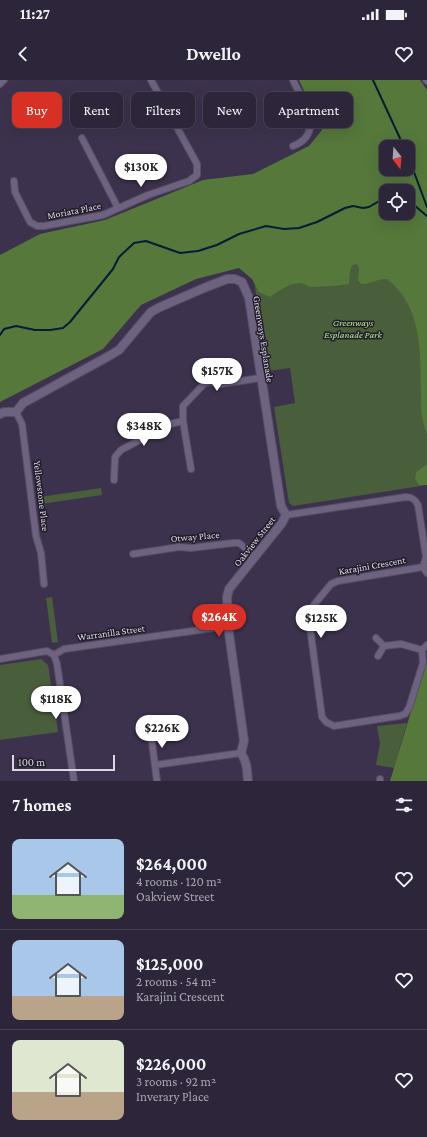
<!DOCTYPE html>
<html lang="en">
<head>
<meta charset="utf-8">
<style>
  body { margin:0; font-family:"Crimson Pro",serif; background:#393245; color:#f1f3f6; height:100vh; display:flex; flex-direction:column; font-size:15px; white-space:nowrap }
  * { box-sizing:border-box; margin:0 }
  p { font-size:13px; color:#a7a5af }
  .icon { flex:none; width:22px; height:22px; fill:none; stroke:currentColor; stroke-width:2; stroke-linecap:round; stroke-linejoin:round }
  .map { position:relative; height:701px; overflow:hidden }
  .side { display:flex; flex-direction:column; background:#2d263a; flex:1 }
  .side>* { flex:none }
  .banner { position:absolute; left:12px; top:12px; width:403px; height:36px; display:flex; gap:8px }
  .needle { width:26px; rotate:163deg }
  .controls { position:absolute; left:379px; top:60px; display:grid; gap:8px }
  .controls a { display:grid; place-items:center; width:36px; height:36px; border-radius:8px; background:#2d263a; box-shadow:0 4px 16px #0002,0 0 0 1px #484354; font-size:20px }
  .scale { position:absolute; left:12px; bottom:10px; width:103px; box-sizing:border-box; padding-left:4px; border:2px solid #dcd6e7; border-top:0; font-size:11px; line-height:14px; white-space:nowrap; color:#dcd6e7; -webkit-text-stroke:3px #211c29; paint-order:stroke }
  .price { position:absolute; translate:-50% -34px; padding:0 9px; border-radius:14px; background:#fff; color:#222; font-size:13px; line-height:26px; filter:drop-shadow(0 1px 2px #0008) }
  .price::after { content:''; position:absolute; left:50%; top:24px; width:12px; height:9px; margin-left:-6px; background:inherit; clip-path:polygon(0 0,100% 0,50% 100%) }
  .price.active { background:#d93025; color:#fff }
  ul { padding:0; list-style:none }
  li { display:flex; align-items:center; gap:12px; height:100px; padding:0 12px }
  li+li { border-top:1px solid #484354 }
  li span { display:grid; place-items:center; flex:none; width:112px; height:80px; border-radius:8px; color:#555 }
  li>.icon { margin-inline-start:auto }
  span .icon { width:48px; height:48px; fill:#fffc; stroke-width:1 }
  li b { font-size:17px }
  h2 { display:flex; justify-content:space-between; align-items:center; height:48px; padding:0 12px; font-size:17px }
  .pill { padding:0 14px; border-radius:8px; background:#2d263a; box-shadow:0 4px 16px #0002,0 0 0 1px #484354; font-size:14px; line-height:36px }
  .pill.active { background:#d93025; color:#fff }
  .status { display:flex; justify-content:space-between; align-items:center; height:28px; padding:0 20px; background:#2d263a; direction:ltr }
  .status svg { height:11px; fill:currentColor }
  header { display:flex; justify-content:space-between; align-items:center; height:52px; padding:0 12px; background:#2d263a; font-size:18px; font-weight:700 }
  .map>svg:first-child { display:block }
  .green { fill:#495e3b }
  .forest { fill:#56783b; fill-rule:evenodd }
  .lines { fill:none; stroke-linecap:round; stroke-linejoin:round }
  .stream { stroke:#011f37; stroke-width:2 }
  .minor-casing { stroke:#574e65; stroke-width:8 }
  .tertiary-casing { stroke:#574e65; stroke-width:10 }
  .minor { stroke:#6d6280; stroke-width:6 }
  .tertiary { stroke:#6d6280; stroke-width:8 }
  .labels { text-anchor:middle; stroke-width:3; stroke-linejoin:round; paint-order:stroke }
  .street-label { font-size:10px; fill:#dcd6e7; stroke:#211c29 }
  .park-label { font-size:10px; font-style:italic; fill:#b5e890; stroke:#211c29 }
</style>
</head>
<body>
<div class="status"><b>11:27</b><svg viewBox="0 0 49 12"><path d="M0 12V9h3v3zM5 12V6h3v6zM10 12V3h3v9zM15 12V0h3v12zM26 1h20v11H26zM47 4h2v5h-2z"/></svg></div>
<header><svg class="icon" aria-label="back" viewBox="0 0 24 24"><path d="M15 5l-7 7 7 7"/></svg>Dwello<svg class="icon" aria-label="heart" viewBox="0 0 24 24"><path d="M12 20l-8-8c-3-5 5-10 8-4 3-6 11-1 8 4z"/></svg></header>
<div class="map">
<svg width="427" height="701" viewBox="0 0 427 701">
  <rect width="100%" height="100%" fill="#3c324d"/>
  <g class="green">
    <polygon points="395,170 427,240 427,405 293,426 289,423 274,327 295,323 290,288 268,291 251,182"/>
    <polygon points="101,408 102,415 41,424 40,417"/>
    <polygon points="52,517 58,562 52,563 46,518"/>
    <polygon points="41,579 48,585 58,652 0,660 0,585"/>
    <polygon points="407,643 394,688 376,685 380,663 377,646"/>
  </g>
  <g class="forest">
    <path d="M299,0H420L427,10V353C421,341 421,328 421,314C420,273 423,227 387,199C377,199 371,204 361,204L358,200L359,188L357,184L352,185C349,192 350,197 349,204C337,206 325,206 312,207C308,207 305,203 300,203C291,202 277,212 270,217L259,212L252,199L239,188L196,199L141,225L103,269L0,322V175L40,154L105,140L203,100L253,94L309,66L322,50ZM386,67H408V89H386ZM386,111H408V133H386Z"/>
    <polygon points="427,384 427,405 419,405 415,399 416,392"/>
    <polygon points="427,579 427,701 390,701"/>
  </g>
  <g class="lines">
    <g class="stream">
      <polyline points="373,0 404,67"/>
      <polyline points="408,76 427,127"/>
      <polyline points="408,120 427,136"/>
      <polyline points="0,255 4,249 16,246 35,250 50,250 63,248 70,242 113,189 119,177 134,163 146,161 180,173 198,171 217,165 239,154 266,146 284,149 299,148 317,142 345,128 353,126 363,128 369,127 386,117"/>
    </g>
    <g class="minor-casing">
      <g id="minor">
        <path d="M293,0C303,22 326,53 293,66"/>
        <polyline points="426,0 427,1"/>
        <polyline points="0,4 4,0"/>
        <polyline points="82,58 118,128"/>
        <polyline points="14,101 15,112 30,142 37,146 44,146 103,135 148,115 189,101 197,95 197,84 151,0"/>
        <polyline points="16,332 22,344 36,456 41,473 44,504"/>
        <polyline points="191,389 183,341 183,326 204,304 210,302 221,304 260,298"/>
        <polyline points="114,400 115,377 121,370 170,344 183,341"/>
        <path d="M286,435L406,417C412,417 415,419 418,425L426,477L423,487L427,493"/>
        <polyline points="133,474 179,467 191,468 233,463 239,463 255,476"/>
        <polyline points="423,487 338,501 331,504 309,531 309,540 322,637 326,642 334,646 399,636 405,634 409,628 423,583 422,570 427,565"/>
        <polyline points="376,558 384,566 378,576"/>
        <polyline points="384,566 401,564 422,570"/>
        <polyline points="54,575 57,584 74,701"/>
        <polyline points="0,579 47,571 54,575 64,569 228,546"/>
        <polyline points="149,640 157,701"/>
        <polyline points="155,685 241,673"/>
        <polyline points="380,701 380,699"/>
      </g>
    </g>
    <g class="tertiary-casing">
      <path id="tertiary" d="M0,334L4,332H16L23,323L109,276L119,270L151,232L158,228L204,208L227,199H235L242,202L249,218L281,426L286,435L282,443L229,509L227,517L228,546L244,661L241,673C247,682 247,690 248,701"/>
    </g>
    <use href="#minor" class="minor"/>
    <use href="#tertiary" class="tertiary"/>
  </g>
  <g class="labels">
    <g class="street-label">
      <text transform="translate(74 130) rotate(-11)" y="4">Moriata Place</text>
      <text transform="translate(264 259) rotate(81)" y="4">Greenways Esplanade</text>
      <text transform="translate(42 416) rotate(83)" y="4">Yellowstone Place</text>
      <text transform="translate(195 456) rotate(-5)" y="4">Otway Place</text>
      <text transform="translate(254 461) rotate(-52)" y="4">Oakview Street</text>
      <text transform="translate(372 485) rotate(-10)" y="4">Karajini Crescent</text>
      <text transform="translate(111 552) rotate(-8)" y="4">Warranilla Street</text>
    </g>
    <g class="park-label">
      <text x="353" y="246">Greenways<tspan x="353" dy="12">Esplanade Park</tspan></text>
    </g>
  </g>
</svg>
<div class="controls">
<a><svg class="needle" viewBox="-14 -14 28 28"><path d="M0-13l5 13h-10z" fill="#e53935"/><path d="M0 13l5-13h-10z" fill="#a7a5af"/></svg></a>
<a><svg class="icon" aria-label="locate" viewBox="0 0 24 24"><circle cx="12" cy="12" r="6"/><path d="M12 2v4M12 18v4M2 12h4M18 12h4"/></svg></a>
</div>
<div class="scale">100 m</div>
<b class="price" style="left:141px;top:108px">$130K</b>
<b class="price" style="left:217px;top:312px">$157K</b>
<b class="price" style="left:144px;top:367px">$348K</b>
<b class="price active" style="left:219px;top:558px">$264K</b>
<b class="price" style="left:321px;top:559px">$125K</b>
<b class="price" style="left:56px;top:640px">$118K</b>
<b class="price" style="left:162px;top:669px">$226K</b>
<div class="banner">
<a class="pill active">Buy</a>
<a class="pill">Rent</a>
<a class="pill">Filters</a>
<a class="pill">New</a>
<a class="pill">Apartment</a>
</div>
</div>
<section class="side">
<h2>7 homes<svg class="icon" aria-label="filters" viewBox="0 0 24 24"><path d="M4 7h16M4 17h16"/><circle cx="9" cy="7" r="2"/><circle cx="15" cy="17" r="2"/></svg></h2>
<ul>
<li><span style="background:linear-gradient(#a9c7e8 70%,#8fb573 0)"><svg class="icon" aria-label="home" viewBox="0 0 24 24"><path d="M3 11l9-7 9 7M6 9v11h12V9"/></svg></span><div><b>$264,000</b><p>4 rooms · 120 m²</p><p>Oakview Street</p></div><svg class="icon" aria-label="heart" viewBox="0 0 24 24"><path d="M12 20l-8-8c-3-5 5-10 8-4 3-6 11-1 8 4z"/></svg></li>
<li><span style="background:linear-gradient(#a9c7e8 70%,#b9a48a 0)"><svg class="icon" aria-label="home" viewBox="0 0 24 24"><path d="M3 11l9-7 9 7M6 9v11h12V9"/></svg></span><div><b>$125,000</b><p>2 rooms · 54 m²</p><p>Karajini Crescent</p></div><svg class="icon" aria-label="heart" viewBox="0 0 24 24"><path d="M12 20l-8-8c-3-5 5-10 8-4 3-6 11-1 8 4z"/></svg></li>
<li><span style="background:linear-gradient(#dfe7d0 65%,#b9a48a 0)"><svg class="icon" aria-label="home" viewBox="0 0 24 24"><path d="M3 11l9-7 9 7M6 9v11h12V9"/></svg></span><div><b>$226,000</b><p>3 rooms · 92 m²</p><p>Inverary Place</p></div><svg class="icon" aria-label="heart" viewBox="0 0 24 24"><path d="M12 20l-8-8c-3-5 5-10 8-4 3-6 11-1 8 4z"/></svg></li>
</ul>
</section>
</body>
</html>
